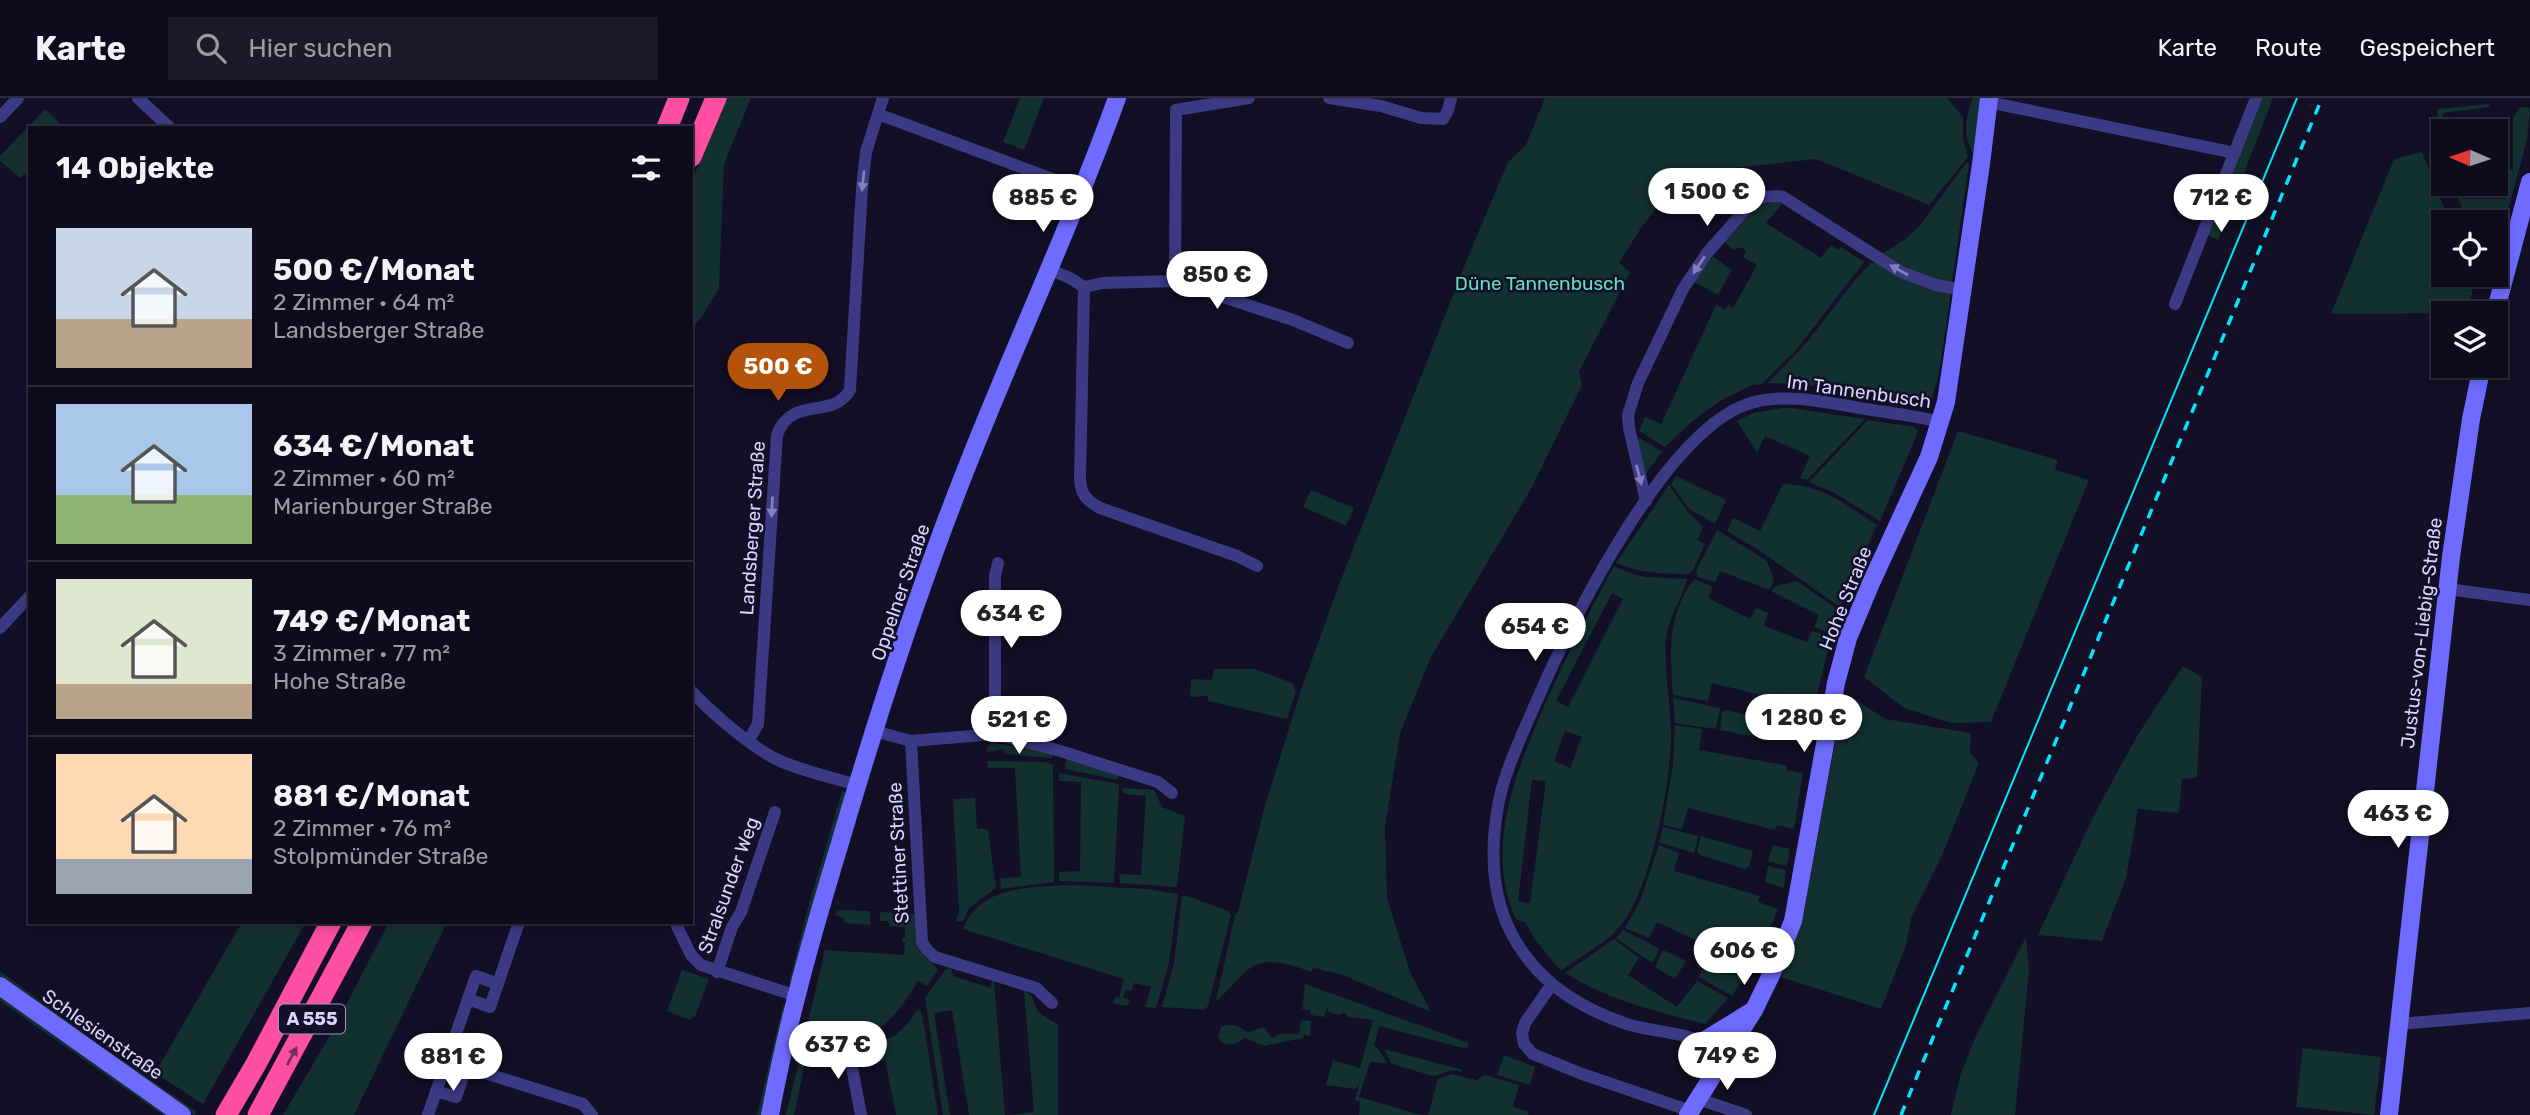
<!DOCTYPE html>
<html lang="de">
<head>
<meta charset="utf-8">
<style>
  body { margin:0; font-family:Rubik,sans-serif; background:#1c1929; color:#f1f3f6; height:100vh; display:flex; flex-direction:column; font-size:26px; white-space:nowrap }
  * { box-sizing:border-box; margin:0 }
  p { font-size:23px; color:#9b9ba3 }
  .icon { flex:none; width:38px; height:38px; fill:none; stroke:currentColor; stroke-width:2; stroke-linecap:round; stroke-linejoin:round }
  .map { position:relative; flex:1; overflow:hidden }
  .sheet { position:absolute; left:28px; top:28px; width:665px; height:798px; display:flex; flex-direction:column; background:#0e0b1c; border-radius:0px; box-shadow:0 4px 10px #0003,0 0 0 2px #2e2b3b }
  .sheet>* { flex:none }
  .needle { width:46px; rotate:273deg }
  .tools { position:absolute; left:2431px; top:21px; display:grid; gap:14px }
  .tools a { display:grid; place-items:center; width:77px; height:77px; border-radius:0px; background:#0e0b1c; box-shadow:0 4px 10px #0003,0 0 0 2px #2e2b3b; font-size:35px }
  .price { position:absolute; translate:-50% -60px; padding:0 16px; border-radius:24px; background:#fff; color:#222; font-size:23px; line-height:46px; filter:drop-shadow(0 2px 4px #0008) }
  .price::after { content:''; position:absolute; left:50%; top:42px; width:21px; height:16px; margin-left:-10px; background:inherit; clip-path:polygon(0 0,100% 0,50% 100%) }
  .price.selected { background:#b45309; color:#fff }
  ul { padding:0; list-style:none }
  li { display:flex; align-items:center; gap:21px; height:175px; padding:0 28px }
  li+li { border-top:2px solid #2e2b3b }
  li span { display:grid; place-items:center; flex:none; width:196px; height:140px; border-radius:0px; color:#555 }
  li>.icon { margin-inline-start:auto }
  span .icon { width:84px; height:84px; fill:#fffc; stroke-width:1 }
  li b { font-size:30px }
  h2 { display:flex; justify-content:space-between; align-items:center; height:84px; padding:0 28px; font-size:30px }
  header { display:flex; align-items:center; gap:42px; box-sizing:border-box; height:98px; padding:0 35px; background:#0e0b1c; border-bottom:2px solid #2e2b3b }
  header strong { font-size:33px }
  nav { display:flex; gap:38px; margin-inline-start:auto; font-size:24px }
  .search { width:490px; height:63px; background:#1c1929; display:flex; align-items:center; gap:18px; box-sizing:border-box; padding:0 24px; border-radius:0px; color:#9b9ba3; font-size:26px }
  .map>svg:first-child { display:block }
  .green { fill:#12302f; fill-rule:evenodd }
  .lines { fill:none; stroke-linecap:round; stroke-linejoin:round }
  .street { stroke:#3d3a85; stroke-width:12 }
  .secondary { stroke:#6f6bff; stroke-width:18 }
  .highway { stroke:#ff4fa3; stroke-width:21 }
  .tram { stroke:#00e5ff; stroke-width:2 }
  .rail { stroke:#00e5ff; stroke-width:3.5; stroke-dasharray:10 9; stroke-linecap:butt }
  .oneway { fill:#837fbc }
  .oneway2 { fill:#7d2c5e }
  .labels { text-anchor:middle; stroke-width:5; stroke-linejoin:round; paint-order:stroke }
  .shield { fill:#130f26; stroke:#9e99be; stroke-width:2 }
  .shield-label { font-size:18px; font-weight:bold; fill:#d9d4ff }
  .park-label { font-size:19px; fill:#5fe0c0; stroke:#130f26 }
  .street-label { font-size:19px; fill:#d9d4ff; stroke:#130f26 }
</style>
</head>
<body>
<header>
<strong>Karte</strong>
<div class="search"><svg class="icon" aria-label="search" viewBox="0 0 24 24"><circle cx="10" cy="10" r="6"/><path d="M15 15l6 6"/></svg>Hier suchen</div>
<nav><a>Karte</a><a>Route</a><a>Gespeichert</a></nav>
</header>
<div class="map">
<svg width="2530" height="1017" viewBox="0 0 2530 1017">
  <rect width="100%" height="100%" fill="#130f26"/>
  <g class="green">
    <polygon points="726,0 751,0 724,66 719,190 703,217 691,232 691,85"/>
    <polygon points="1020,0 1044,0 1024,52 1003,44"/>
    <path d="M1545,0H1947L1963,19V40L1968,59L1929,107L1816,61L1706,73L1679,84L1669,94L1641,130L1619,165L1630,174L1579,274L1582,287L1531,391L1431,559L1400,635L1385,729L1387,800L1410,874L1431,914L1340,876L1313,870L1312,873H1309C1291,867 1266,858 1249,871C1237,880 1228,894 1216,903L1235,817L1238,814L1265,707L1303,586L1340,484L1468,159L1508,64L1526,47Z"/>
    <path d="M1973,0H1980L1974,53L1972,54C1963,36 1965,19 1973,0Z"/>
    <polygon points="2262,0 2273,0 2218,142 2206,136"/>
    <polygon points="2489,6 2489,9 2443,15 2443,57 2437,11"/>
    <polygon points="2526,9 2530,10 2527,42 2496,156 2496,124 2468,124 2452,86 2461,86 2462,101 2505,101 2505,72 2513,72 2513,21 2519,10"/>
    <polygon points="45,11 65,30 30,30 30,71 20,80 0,63 0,58"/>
    <polygon points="2422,54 2450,124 2443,124 2443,177 2475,177 2476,179 2467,215 2331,216 2394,61"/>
    <polygon points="1966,65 1969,66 1952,184 1916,178 1880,157 1904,142 1919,129"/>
    <polygon points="1775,104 1782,106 1766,125 1821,160 1831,147 1838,152 1841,149 1864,164 1796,252 1762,286 1752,287 1721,302 1690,325 1665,349 1639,333 1645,319 1661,326 1716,207 1725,212 1728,207 1733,210 1757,167 1743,159 1746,153 1742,149 1734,152 1724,144 1758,108"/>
    <polygon points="1712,158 1732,172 1718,197 1694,184"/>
    <path d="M1871,165H1876C1900,180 1922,189 1951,195L1939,275L1932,300L1927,303L1801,286L1768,285L1807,244L1855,182Z"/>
    <polygon points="1782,310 1791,310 1865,321 1807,382 1800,380 1810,358 1765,338 1757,355 1737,323 1753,315"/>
    <polygon points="1868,322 1915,329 1918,334 1880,423 1833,394 1809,384"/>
    <polygon points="1958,333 2058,362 2055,372 2089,382 1991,624 1951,625 1904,610 1864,579"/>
    <polygon points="1635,337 1662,354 1645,377"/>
    <polygon points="1676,378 1726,402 1715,426 1689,411 1671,386"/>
    <path d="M1783,386C1824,387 1844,406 1877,427L1840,509L1760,453L1727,433L1733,420L1760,433Z"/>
    <path d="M1669,387L1688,414L1703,429L1697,442L1705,446L1692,474L1688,476C1663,476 1640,475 1616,465Z"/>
    <polygon points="1311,392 1354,410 1346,428 1303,409"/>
    <polygon points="1717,432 1767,463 1774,481 1770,492 1720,473 1715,484 1698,479 1696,473"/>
    <path d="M1614,468L1632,476L1645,479L1687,481C1682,502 1668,519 1666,541C1664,571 1670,602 1671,632C1672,680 1652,785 1624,823C1608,846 1582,856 1561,873L1535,842L1526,825L1516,821C1483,751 1517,672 1545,606C1566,559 1589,514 1614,468ZM1612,495L1623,501L1568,609L1556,603ZM1565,633L1582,639L1570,670L1554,663ZM1532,682L1546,683L1530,805L1518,803Z"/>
    <path d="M1694,481L1713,489L1708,500L1750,521L1756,510L1768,515L1764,528L1807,544L1812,533L1831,539L1815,605L1801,602L1799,606H1797L1712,585L1708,603L1673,597C1670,558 1667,515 1694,481Z"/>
    <polygon points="1797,483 1840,513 1831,536 1814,529 1819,517 1771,493 1776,488"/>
    <polygon points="2183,568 2202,579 2197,680 2182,681 2179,715 2138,711 2126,780 2102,843 2038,837 2094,717 2137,638"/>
    <polygon points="1214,571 1255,571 1292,585 1296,593 1287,621 1208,603 1208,598 1190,599 1191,581 1212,582"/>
    <polygon points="1673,600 1720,610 1716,631 1675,625"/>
    <polygon points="1855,601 1885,621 1971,635 1970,655 1979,665 1944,753 1911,820 1906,848 1881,911 1781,879 1804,814 1842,605"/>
    <polygon points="1726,612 1773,624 1772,638 1767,641 1720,632 1722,614"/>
    <polygon points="1675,627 1702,631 1699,652 1784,667 1787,668 1786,672 1803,675 1794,731 1777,727 1775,732 1688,710 1682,731 1663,727 1673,666"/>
    <polygon points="992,645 1015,648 1016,645 1053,657 1052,660 1005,656 1003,651 987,654 987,649"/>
    <polygon points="1067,660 1119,676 1118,682 1065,671"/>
    <polygon points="987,663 1045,664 1053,667 1054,784 1001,791 1000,780 1021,779 1015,670 988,670"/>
    <polygon points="1059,675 1119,686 1114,785 1059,783 1059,774 1080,773 1081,684 1059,683"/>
    <polygon points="1123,690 1154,692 1162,709 1185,718 1177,789 1120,785 1119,776 1141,777 1146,698 1123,696"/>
    <polygon points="842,693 846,695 793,882 789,885 807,813"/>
    <polygon points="975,700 977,731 988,731 996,790 969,810 963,823 956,823 959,813 953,701"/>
    <polygon points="1663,729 1698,738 1694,755 1659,745"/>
    <polygon points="1701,738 1750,752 1753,754 1749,768 1745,771 1700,757 1697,753"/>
    <path d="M1659,747L1679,755L1674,773L1760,798L1758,804L1778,811C1766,843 1751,870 1732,898L1699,879L1709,848L1657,824L1649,840L1625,830L1640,803Z"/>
    <polygon points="1773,747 1790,751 1787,768 1768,763"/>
    <polygon points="1768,768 1786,772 1784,790 1765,784"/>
    <path d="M1073,787L1147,791L1178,796L1169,865L1156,910L1145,909L1151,889L1134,885L1131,893L1126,892L1123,899L1130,902L1127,908L1113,905L1116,898L1119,899L1124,881L963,831C980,787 1032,789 1073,787Z"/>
    <polygon points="1185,797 1228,813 1231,817 1208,908 1204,912 1162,909 1174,865 1182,799"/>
    <polygon points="837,812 870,813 870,827 844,825 844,820 835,817"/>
    <path d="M880,814L915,816C915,829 913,845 922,856C927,862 934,865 938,872L927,888L918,883C907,901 877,952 851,926L830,927L814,923L794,1017H786L825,852L904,857L905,845L902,844V840H905V829L890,828L888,823H880Z"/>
    <polygon points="242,824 306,824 203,1006 155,975"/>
    <polygon points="389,824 447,824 354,1017 283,1017 332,934"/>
    <polygon points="1623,832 1660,851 1652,865 1616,840"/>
    <polygon points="2026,839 2029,872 2015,1017 1951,1017 1960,978 1975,940"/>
    <path d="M1614,841L1639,860L1628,877L1677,909L1697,883L1728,900L1705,926C1655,913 1610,903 1565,875Z"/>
    <polygon points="1663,852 1686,863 1675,881 1655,869"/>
    <polygon points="951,870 953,878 991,890 992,882 994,884 1005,1017 969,1017 952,912 934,915 950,1017 943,1017 925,900 945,872"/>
    <polygon points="682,872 709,881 695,918 690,922 667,913"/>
    <polygon points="0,873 90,940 197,1014 194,1017 105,956 13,888 0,878"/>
    <polygon points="1305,886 1469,945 1467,951 1379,928 1374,948 1377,949 1387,965 1370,964 1359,999 1422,1017 1359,1017 1360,1003 1355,1002 1360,982 1356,991 1326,987 1333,962 1360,970 1373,922 1347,919 1347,916 1342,915 1340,917 1328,914 1329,907 1324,919 1311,917 1311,913 1302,911"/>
    <polygon points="1024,892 1032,899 1038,914 1058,927 1058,1017 1009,1017 1034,1014"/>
    <polygon points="0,898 169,1017 163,1017 0,903"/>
    <polygon points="783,907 786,912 762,1017 757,1017"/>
    <path d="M918,911L922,915L938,1017H896L885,962L861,967L860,957C867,945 883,945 895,937C905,930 911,921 918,911Z"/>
    <path d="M1301,922L1311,923L1310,938L1304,937L1303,940L1264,948L1245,940C1237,946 1230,948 1221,944L1218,939L1221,929C1232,923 1240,930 1249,934L1264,929L1272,940L1279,936H1299Z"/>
    <polygon points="2303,950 2381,959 2374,1017 2296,1009"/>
    <polygon points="1384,951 1463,972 1462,974 1453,972 1433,978 1392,966"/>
    <polygon points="1504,957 1535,969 1530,987 1497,977"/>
    <polygon points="1452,976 1477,982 1485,977 1519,987 1513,1009 1529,1014 1528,1017 1428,1017 1438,981"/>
  </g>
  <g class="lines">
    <g class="street">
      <polyline points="138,0 170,30"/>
      <polyline points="1329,0 1381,8 1421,20 1443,21 1448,12 1451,0"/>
      <polyline points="1988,4 2235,55"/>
      <polyline points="878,16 1082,92"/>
      <polyline points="0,19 18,0"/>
      <path d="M1048,171L1070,180L1084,189L1080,381C1081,397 1086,402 1100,410L1237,458L1257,468"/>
      <polyline points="1175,183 1176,12 1249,0"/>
      <polyline points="1084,189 1103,185 1175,183 1293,222 1348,245"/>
      <polyline points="2175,206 2256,0"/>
      <path d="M1646,403L1629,330L1628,317L1638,285L1683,191L1707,155L1752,104C1762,98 1771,97 1783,99L1901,174L1936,187L1963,192"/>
      <polyline points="2447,491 2530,502"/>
      <polyline points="0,530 30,498"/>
      <path d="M691,593C712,615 751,649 778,662C802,673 831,679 857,687"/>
      <polyline points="874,633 911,643 995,636 1057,652 1158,684 1172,695"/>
      <polyline points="995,636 995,478 998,465"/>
      <path d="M749,642L758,626L777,337C791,297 833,322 850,292L862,90L866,54L883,0"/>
      <polyline points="911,643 922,844 927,852 935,859 1036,890 1052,905"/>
      <polyline points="675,824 691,857 701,867 797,898"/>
      <polyline points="717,874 732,829 741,814 775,714"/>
      <polyline points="1552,886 1525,925 1522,935 1524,946 1533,956 1582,976 1691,1013"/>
      <polyline points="468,901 476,878 498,886"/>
      <polyline points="2399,926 2530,915"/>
      <polyline points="847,943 861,1017"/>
      <path d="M1724,961C1717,956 1710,948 1703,944C1685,935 1651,933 1630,927C1590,914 1550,892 1525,857C1494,816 1489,764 1497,714C1502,678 1520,642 1534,609C1569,528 1661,339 1745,307C1783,293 1828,305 1866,311C1891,315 1916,318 1940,324"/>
      <polyline points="447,963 583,1006 592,1017"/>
      <polyline points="436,993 456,999 466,969"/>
      <polyline points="1698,1001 1746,1017"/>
      <polyline points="428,1017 468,901 490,909 519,824"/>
    </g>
    <g class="secondary">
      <polyline points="2495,215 2530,84"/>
      <polyline points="0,888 182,1017"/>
      <polyline points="1702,944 1754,912"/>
      <path d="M770,1017C787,925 813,834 840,745C878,615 920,486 970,361C1018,240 1073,122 1117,0"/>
      <polyline points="1688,1017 1754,912 1771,877 1793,823 1836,585 1848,540 1871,485 1929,359 1946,304 1981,66 1989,0"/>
      <polyline points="2389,1017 2451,459 2471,321 2482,268"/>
    </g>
    <g class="highway">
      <polyline points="667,30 679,0"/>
      <polyline points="691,59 716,0"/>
      <polyline points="226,1017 256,966 331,824"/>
      <polyline points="258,1017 362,824"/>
    </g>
    <polyline class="tram" points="1874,1017 2297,0"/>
    <polyline class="rail" points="1901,1017 2322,0"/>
  </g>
  <defs><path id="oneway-solid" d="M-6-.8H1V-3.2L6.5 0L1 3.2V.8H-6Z" transform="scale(1.75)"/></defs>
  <g class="oneway">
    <use href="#oneway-solid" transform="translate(863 83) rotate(96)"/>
    <use href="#oneway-solid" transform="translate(1699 167) rotate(124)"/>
    <use href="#oneway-solid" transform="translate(1899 172) rotate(-151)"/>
    <use href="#oneway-solid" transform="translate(1639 377) rotate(75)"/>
    <use href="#oneway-solid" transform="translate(772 409) rotate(93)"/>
  </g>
  <use class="oneway2" href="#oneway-solid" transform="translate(292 958) rotate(-62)"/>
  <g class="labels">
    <rect class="shield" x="279" y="906.5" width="66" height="29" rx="5"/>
    <g class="shield-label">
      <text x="312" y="927">A 555</text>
    </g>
    <g class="park-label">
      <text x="1540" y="192">Düne Tannenbusch</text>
    </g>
    <g class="street-label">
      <text transform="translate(1859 293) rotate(8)" y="7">Im Tannenbusch</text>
      <text transform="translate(752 430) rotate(-86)" y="7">Landsberger Straße</text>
      <text transform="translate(900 494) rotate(-71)" y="7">Oppelner Straße</text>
      <text transform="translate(1845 500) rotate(-68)" y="7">Hohe Straße</text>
      <text transform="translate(2421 535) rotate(-83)" y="7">Justus-von-Liebig-Straße</text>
      <text transform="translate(898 755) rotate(-93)" y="7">Stettiner Straße</text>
      <text transform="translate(728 787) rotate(-70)" y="7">Stralsunder Weg</text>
      <text transform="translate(103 936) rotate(35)" y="7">Schlesienstraße</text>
    </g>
  </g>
</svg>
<div class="tools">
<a><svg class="needle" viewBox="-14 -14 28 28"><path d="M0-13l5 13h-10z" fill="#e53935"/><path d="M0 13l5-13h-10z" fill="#9b9ba3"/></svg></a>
<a><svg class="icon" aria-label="locate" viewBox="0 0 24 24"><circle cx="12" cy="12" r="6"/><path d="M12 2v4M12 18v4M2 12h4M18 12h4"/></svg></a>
<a><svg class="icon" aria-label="layers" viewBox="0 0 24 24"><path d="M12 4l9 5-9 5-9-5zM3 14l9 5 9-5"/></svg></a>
</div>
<b class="price" style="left:1707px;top:130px">1 500 €</b>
<b class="price" style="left:1043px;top:136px">885 €</b>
<b class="price" style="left:2221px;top:136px">712 €</b>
<b class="price" style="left:1217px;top:213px">850 €</b>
<b class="price selected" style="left:778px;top:305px">500 €</b>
<b class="price" style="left:1011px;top:552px">634 €</b>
<b class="price" style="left:1535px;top:565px">654 €</b>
<b class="price" style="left:1804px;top:656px">1 280 €</b>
<b class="price" style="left:1019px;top:658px">521 €</b>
<b class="price" style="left:2398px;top:752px">463 €</b>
<b class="price" style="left:1744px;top:889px">606 €</b>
<b class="price" style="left:838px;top:983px">637 €</b>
<b class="price" style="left:1727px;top:994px">749 €</b>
<b class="price" style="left:453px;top:995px">881 €</b>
<section class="sheet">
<h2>14 Objekte<svg class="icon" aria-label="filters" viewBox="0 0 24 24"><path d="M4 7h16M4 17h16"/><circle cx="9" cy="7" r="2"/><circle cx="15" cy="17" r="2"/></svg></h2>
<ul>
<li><span style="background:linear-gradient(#c9d6e8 65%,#b9a48a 0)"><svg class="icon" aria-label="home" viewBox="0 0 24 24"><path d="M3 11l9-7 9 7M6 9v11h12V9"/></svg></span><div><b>500 €/Monat</b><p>2 Zimmer · 64 m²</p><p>Landsberger Straße</p></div></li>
<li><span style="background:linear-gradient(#a9c7e8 65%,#8fb573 0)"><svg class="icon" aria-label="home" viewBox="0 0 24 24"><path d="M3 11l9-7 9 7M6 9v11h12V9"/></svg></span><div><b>634 €/Monat</b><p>2 Zimmer · 60 m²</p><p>Marienburger Straße</p></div></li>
<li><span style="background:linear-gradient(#dfe7d0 75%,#b9a48a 0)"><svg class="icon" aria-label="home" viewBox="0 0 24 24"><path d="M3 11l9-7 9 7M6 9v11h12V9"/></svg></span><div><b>749 €/Monat</b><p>3 Zimmer · 77 m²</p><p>Hohe Straße</p></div></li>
<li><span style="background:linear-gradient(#ffd9b3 75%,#9aa5b1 0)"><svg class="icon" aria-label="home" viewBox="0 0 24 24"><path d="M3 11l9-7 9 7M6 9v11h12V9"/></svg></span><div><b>881 €/Monat</b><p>2 Zimmer · 76 m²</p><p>Stolpmünder Straße</p></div></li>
</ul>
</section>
</div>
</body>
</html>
